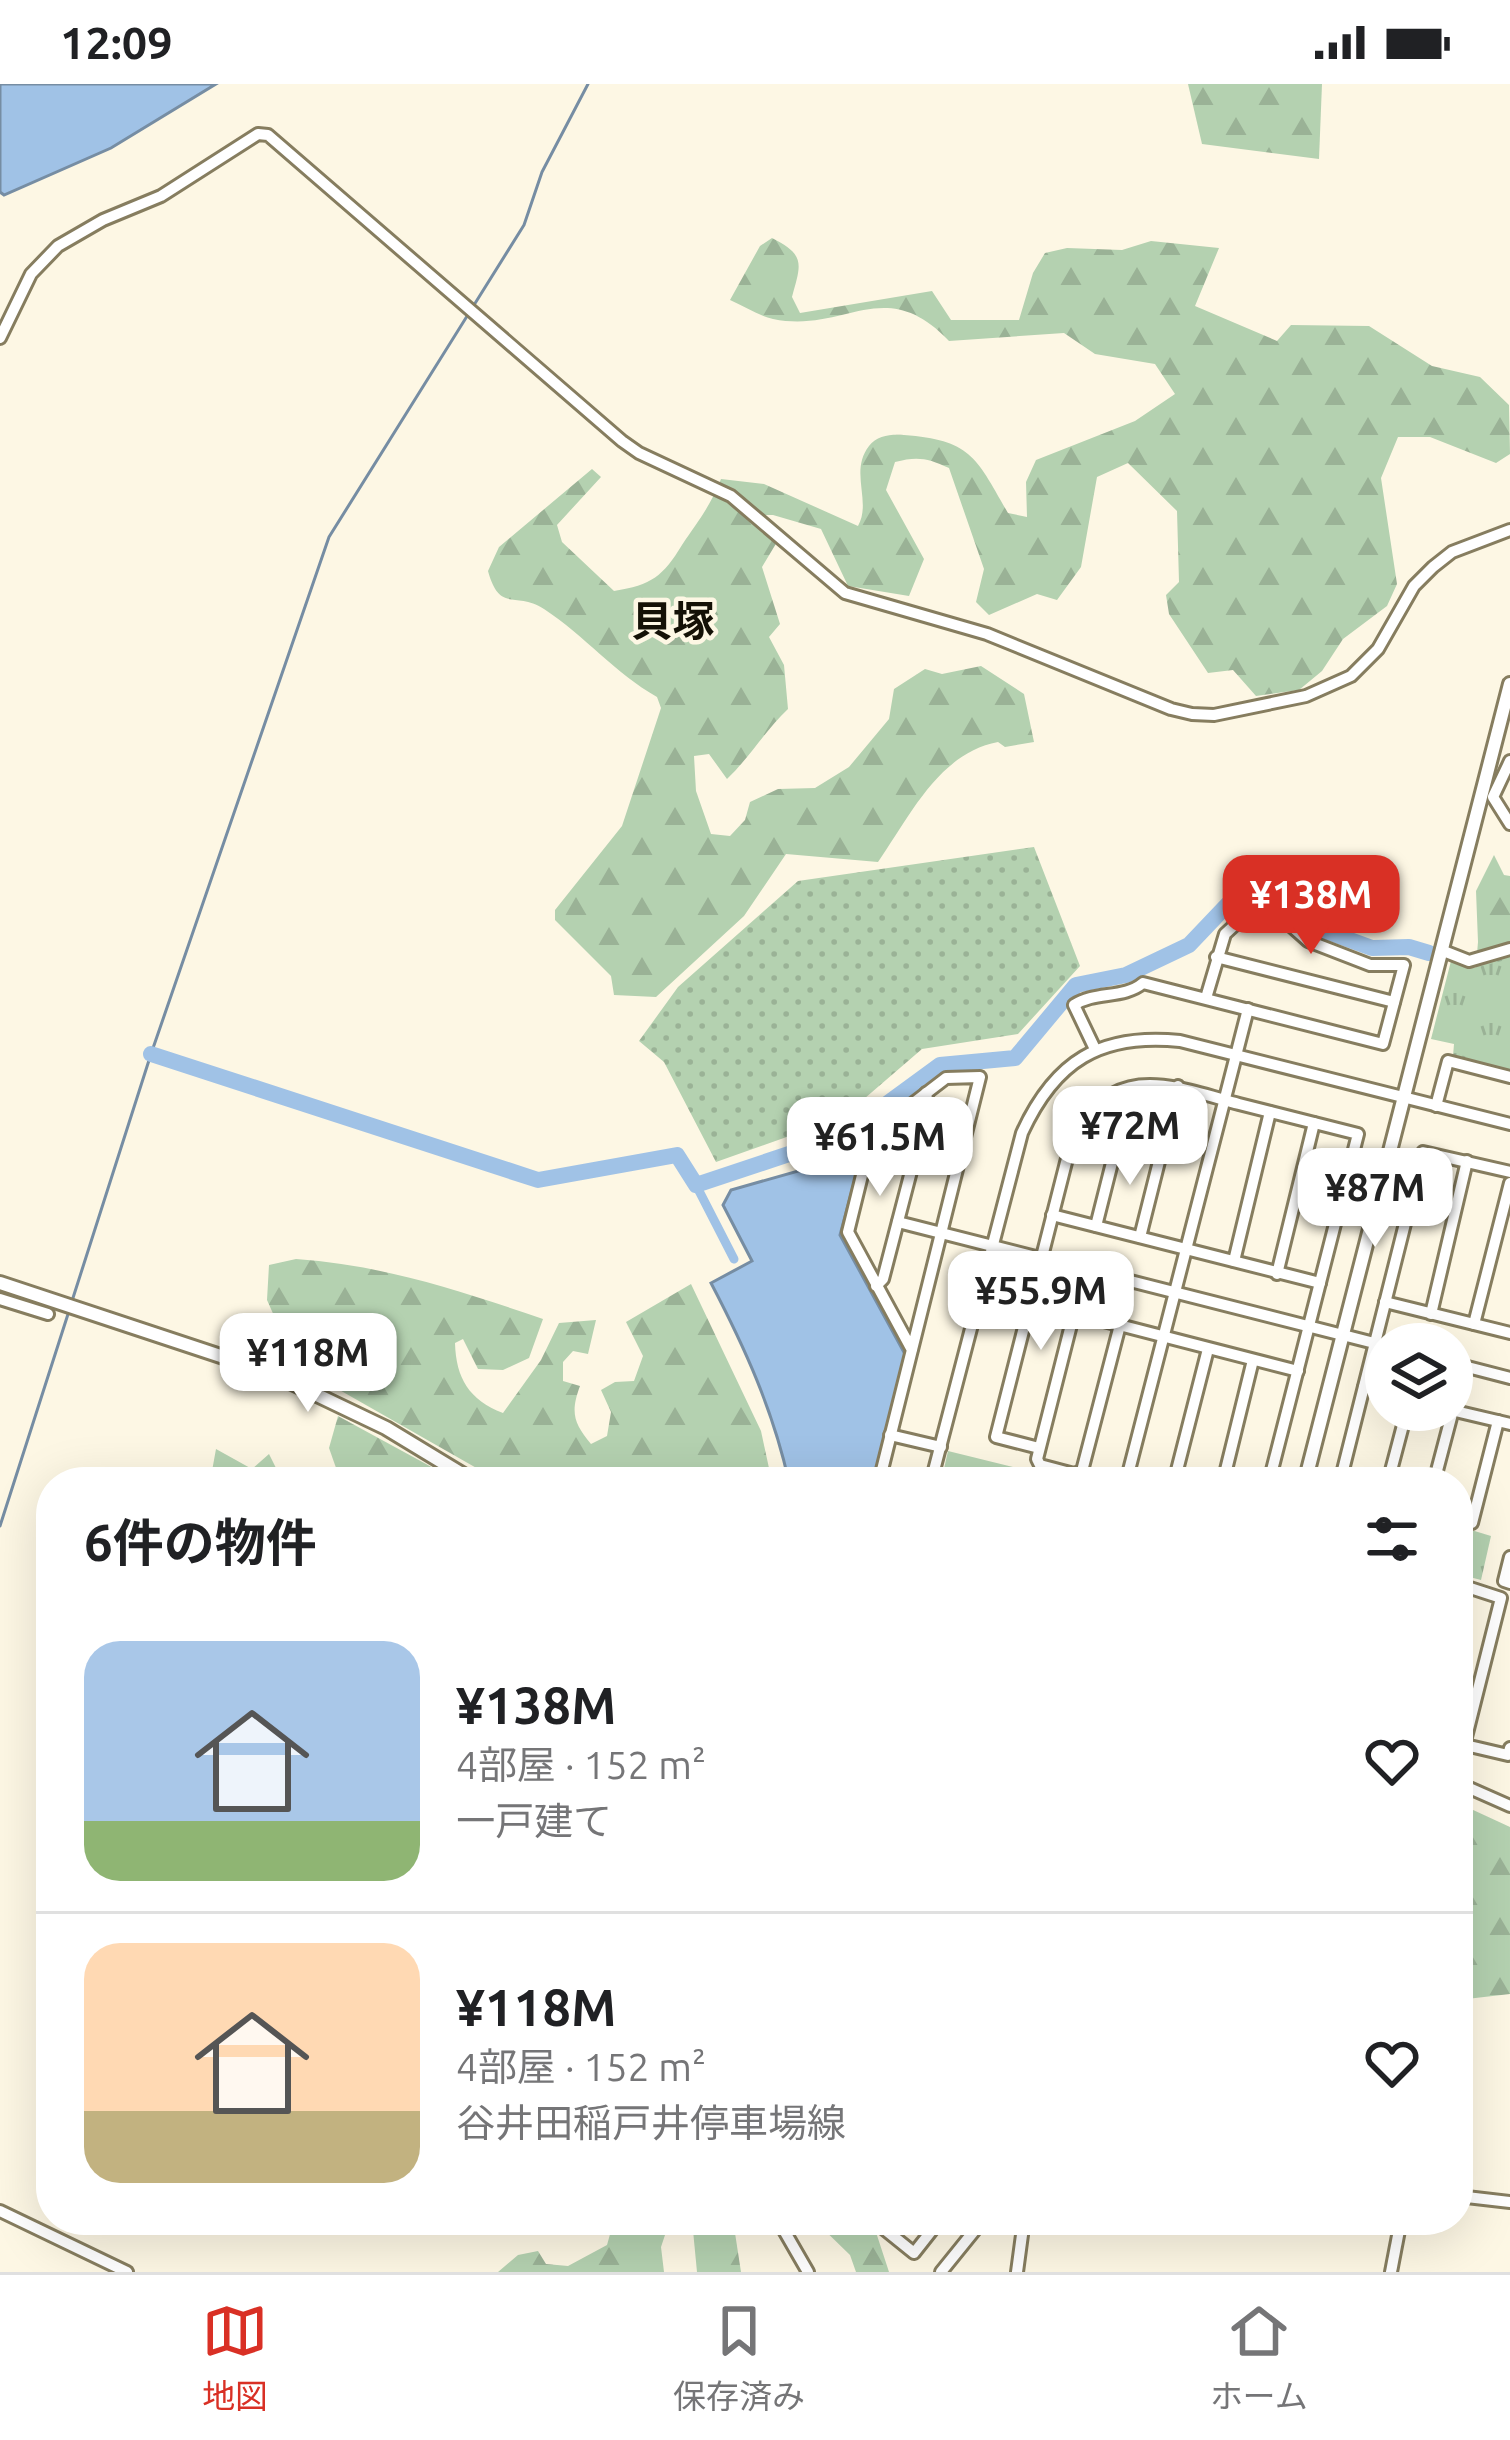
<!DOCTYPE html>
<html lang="ja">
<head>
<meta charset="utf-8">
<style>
  body { margin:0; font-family:Ubuntu,"Noto Sans JP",sans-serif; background:#f2f2f2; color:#202124; height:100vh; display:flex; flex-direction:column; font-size:45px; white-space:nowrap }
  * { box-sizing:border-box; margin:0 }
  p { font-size:39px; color:#757577 }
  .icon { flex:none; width:66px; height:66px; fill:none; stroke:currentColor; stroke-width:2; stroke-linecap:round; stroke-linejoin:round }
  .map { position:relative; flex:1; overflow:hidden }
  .panel { position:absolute; left:36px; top:1383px; width:1437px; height:768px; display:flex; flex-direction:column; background:#fff; border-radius:48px; box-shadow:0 12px 48px #0002 }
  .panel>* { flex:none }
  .buttons { position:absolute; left:1365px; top:1239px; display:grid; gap:24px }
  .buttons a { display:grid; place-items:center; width:108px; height:108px; border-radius:50%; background:#fff; box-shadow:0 12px 48px #0002; font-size:60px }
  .price { position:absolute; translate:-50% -102px; padding:0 27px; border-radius:24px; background:#fff; color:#222; font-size:39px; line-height:78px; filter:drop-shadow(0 3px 6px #0008) }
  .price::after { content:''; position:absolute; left:50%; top:72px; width:36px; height:27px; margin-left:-18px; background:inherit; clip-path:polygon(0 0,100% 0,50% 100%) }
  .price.on { background:#d93025; color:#fff }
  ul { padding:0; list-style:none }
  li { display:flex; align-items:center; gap:36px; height:300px; padding:0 48px }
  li+li { border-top:3px solid #e0e0e0 }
  li span { display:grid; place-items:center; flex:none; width:336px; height:240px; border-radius:36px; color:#555 }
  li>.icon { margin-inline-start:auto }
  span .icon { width:144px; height:144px; fill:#fffc; stroke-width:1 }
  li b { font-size:51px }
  h2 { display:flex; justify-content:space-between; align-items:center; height:144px; padding:0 48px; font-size:51px }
  .status { display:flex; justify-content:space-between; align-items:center; height:84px; padding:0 60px; background:#fff; direction:ltr }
  .status svg { height:33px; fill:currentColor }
  .dock { display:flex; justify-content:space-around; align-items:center; height:168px; border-top:3px solid #e0e0e0; background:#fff; font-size:33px; color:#757577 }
  .dock a { display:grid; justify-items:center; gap:6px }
  .dock .on { color:#d93025 }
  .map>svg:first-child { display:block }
  .grass { fill:url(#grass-dots) }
  .forest { fill:url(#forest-firs) }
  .park { fill:url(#park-tufts) }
  .water { fill:#a0c2e6; stroke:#768da3; stroke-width:3 }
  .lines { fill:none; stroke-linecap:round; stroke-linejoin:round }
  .stream { stroke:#768da3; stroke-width:3 }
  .canal { stroke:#a0c2e6; stroke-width:9 }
  .river { stroke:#a0c2e6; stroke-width:16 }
  .minor-casing { stroke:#867d5f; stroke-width:16 }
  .major-casing { stroke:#867d5f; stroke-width:18 }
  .minor { stroke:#fff; stroke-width:10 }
  .major { stroke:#fff; stroke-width:12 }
  .labels { text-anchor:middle; stroke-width:9; stroke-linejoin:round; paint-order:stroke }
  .quarter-label { font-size:42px; font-weight:bold; fill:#141106; stroke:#fdf7e4 }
</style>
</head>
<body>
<div class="status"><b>12:09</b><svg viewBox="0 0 49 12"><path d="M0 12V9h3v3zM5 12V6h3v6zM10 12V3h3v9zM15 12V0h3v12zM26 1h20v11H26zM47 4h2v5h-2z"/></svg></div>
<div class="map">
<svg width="1510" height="2188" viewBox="0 0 1510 2188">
  <defs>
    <pattern id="grass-dots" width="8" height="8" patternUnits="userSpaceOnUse" patternTransform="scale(3)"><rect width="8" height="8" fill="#b4d1b0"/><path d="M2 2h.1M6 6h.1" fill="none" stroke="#9ab296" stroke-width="1.8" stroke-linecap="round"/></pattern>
    <pattern id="forest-firs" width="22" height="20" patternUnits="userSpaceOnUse" patternTransform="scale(3)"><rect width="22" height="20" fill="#b4d1b0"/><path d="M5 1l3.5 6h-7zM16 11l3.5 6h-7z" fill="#9ab296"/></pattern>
    <pattern id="park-tufts" width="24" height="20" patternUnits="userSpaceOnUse" patternTransform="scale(3)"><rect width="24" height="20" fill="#b4d1b0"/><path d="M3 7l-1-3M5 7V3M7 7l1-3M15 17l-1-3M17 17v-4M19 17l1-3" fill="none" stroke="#9ab296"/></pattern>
  </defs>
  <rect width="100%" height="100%" fill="#fdf7e4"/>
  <polygon class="grass" points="1034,763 1080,882 1018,950 922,965 843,1033 716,1078 664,978 639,957 678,903 798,797"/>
  <g class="forest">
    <polygon points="1188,0 1322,0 1319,75 1202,60"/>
    <path d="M772,154C806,171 801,180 792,213L800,229L932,207L951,236H1019L1033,189L1045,169L1067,164L1122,166L1151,157L1219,164L1195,222L1277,257L1291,241L1369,242L1432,282L1480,293L1509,321L1510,370L1496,379L1430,353H1398L1381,394L1397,500L1387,522L1343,555L1322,587L1299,606L1256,612L1233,586L1208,589L1169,530L1166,511L1179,498L1177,427L1128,379L1097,393L1081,483L1057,516L1037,510L989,531L976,518L984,485L949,384C928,374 917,372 895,378L886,406L924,475L909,512L848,502L821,445L773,431H742L777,458L762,483L780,540L769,553L784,581L788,625C765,647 750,673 727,695L709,670L694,672L696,707L711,750L730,752L745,736L750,718L778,705L815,704L849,683L889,635L894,605L925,585L942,590L981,582L1024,610L1034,658L1005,663L998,658C939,669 910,732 878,778L786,770L744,832L656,913L614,911L611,892L555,836V826L622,742L661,624L657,613C615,589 585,552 544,525C515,506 500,530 488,487L499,463L592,385L601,393L557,441L562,458L614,507C652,501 663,492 682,461C698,437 710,423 721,395L764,400L858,442C872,417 849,388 869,362C877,351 892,350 904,351C971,356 976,373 1008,429L1027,433L1026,398L1036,376L1135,337L1175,310L1155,280L1095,270L1064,249L949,257C884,189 846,250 773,235C759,232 744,222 730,216L760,162Z"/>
    <polygon points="1494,771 1504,791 1510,792 1510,902 1475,893 1478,858 1476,807"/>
    <path d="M296,1175C383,1181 461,1207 543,1235L529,1274L503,1286L478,1285L463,1255L455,1259C456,1294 469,1316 503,1329L541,1276L559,1239L596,1236L588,1270L573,1267L563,1278V1297L580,1302C570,1329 574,1339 591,1360L607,1352L611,1328L601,1306L615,1298L634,1297L643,1272L626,1238L691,1200L761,1347L772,1398H501L322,1296L310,1247L279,1243L267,1216L269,1181Z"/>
    <polygon points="338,1332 459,1398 341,1398 329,1364"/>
    <polygon points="216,1365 252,1385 269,1370 283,1398 210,1398"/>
    <polygon points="1458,1719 1510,1743 1510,1910 1458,1916 1458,1849 1471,1844 1467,1807 1458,1808"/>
    <polygon points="614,2136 670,2136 661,2163 664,2188 498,2188 518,2171 538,2167 546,2180 568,2182 607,2161"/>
    <polygon points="692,2136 733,2136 741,2188 697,2188"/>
    <polygon points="814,2136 872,2136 889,2188 856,2188 850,2171"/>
  </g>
  <g class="park">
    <polygon points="1510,875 1510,988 1453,972 1454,960 1431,955 1451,877 1473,884"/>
    <polygon points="1145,1004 1171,1004 1173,1009 1161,1060 1096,1045 1087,1038 1119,1011"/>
    <polygon points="948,1367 1069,1397 1069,1398 941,1398"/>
    <polygon points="1458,1442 1491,1452 1481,1496 1458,1490"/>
  </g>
  <g class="water">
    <polygon points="0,0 216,0 111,64 4,111 0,108"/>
    <path d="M862,1069L840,1151L906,1272L873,1398H789C773,1326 745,1264 711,1199L752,1177L723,1121L731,1106Z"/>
  </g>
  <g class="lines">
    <g class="stream">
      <polyline points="474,221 524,141 542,88 588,0"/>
      <polyline points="72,1217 151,970 329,453 469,229"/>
      <polyline points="0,1442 69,1227"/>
    </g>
    <polyline class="canal" points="696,1101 734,1175"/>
    <polyline class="river" points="151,970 538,1096 677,1071 696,1101 843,1052 940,981 1015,974 1076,901 1126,891 1189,861 1228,820 1289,826 1314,843 1372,864 1409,863 1429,869"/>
    <g class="minor-casing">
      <g id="minor">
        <polyline points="0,254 31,190 58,162 103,136 161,112 258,50 268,51 622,357 639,369 731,412 845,509 987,550 1171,625 1192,630 1214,631 1306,612 1351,592 1378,565 1414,502 1433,483 1452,468 1510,446"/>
        <polyline points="1510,677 1493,713 1510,740"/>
        <polyline points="1441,866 1469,877 1510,865"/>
        <polyline points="1216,873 1394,918"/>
        <path d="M1095,965L1074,921C1095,907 1124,915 1143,899L1383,960L1404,881H1370L1308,857L1290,841L1239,837L1225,850L1206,914"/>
        <polyline points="1436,1022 1448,977 1510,993"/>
        <polyline points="1081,1039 1095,1049 1163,1066"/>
        <polyline points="1052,1131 1320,1199"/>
        <polyline points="898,1138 1386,1262"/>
        <polyline points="1096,1142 1118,1055"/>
        <polyline points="1140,1153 1178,1002"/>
        <polyline points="1234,1177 1270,1028"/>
        <polyline points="1277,1190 1314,1039"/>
        <polyline points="876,1202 883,1195 928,1022 926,1009"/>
        <polyline points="0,1215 48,1230"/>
        <polyline points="1030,1218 1298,1287"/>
        <polyline points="1385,1218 1510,1249"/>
        <polyline points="1074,1229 1037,1375 1040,1381 1074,1390 1082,1387 1120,1241"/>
        <polyline points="1431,1230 1467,1077"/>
        <polyline points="1474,1240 1510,1099"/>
        <polyline points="1452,1279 1510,1294"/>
        <polyline points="1364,1303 1386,1309"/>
        <polyline points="1451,1326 1510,1340"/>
        <polyline points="890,1351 941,1363"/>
        <path d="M1039,1364L996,1353L1073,1051C1117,977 1172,1002 1239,1020C1279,1030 1318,1040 1358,1050L1269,1398"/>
        <polyline points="879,1398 980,993 946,994 873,1050 869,1063 848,1148 912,1266"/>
        <path d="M931,1398L1022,1049C1055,977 1100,949 1180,957L1510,1040"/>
        <polyline points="1126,1398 1248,925"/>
        <polyline points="1174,1398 1208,1265"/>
        <polyline points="1223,1398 1253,1276"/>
        <polyline points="1340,1398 1423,1068 1510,1088"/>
        <polyline points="1388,1398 1407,1326"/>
        <polyline points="1434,1398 1453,1326"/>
        <polyline points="1458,1435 1472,1439 1498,1337"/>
        <polyline points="1510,1473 1504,1497 1510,1499"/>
        <polyline points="1458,1500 1501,1514 1464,1661"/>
        <polyline points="1461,1660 1508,1671 1510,1664"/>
        <polyline points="1458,1699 1510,1722"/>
        <polyline points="1458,2112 1510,2118"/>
        <polyline points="0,2127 127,2188"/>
        <polyline points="778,2136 808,2188"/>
        <polyline points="889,2136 883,2144 914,2169 940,2136"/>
        <polyline points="941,2188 983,2136"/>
        <polyline points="1017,2188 1024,2136"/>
        <polyline points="1391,2188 1401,2136"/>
      </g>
    </g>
    <g class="major-casing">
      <g id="major">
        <polyline points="0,1199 269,1288 386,1344 475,1398"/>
        <polyline points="1305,1398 1510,600"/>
      </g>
    </g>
    <use href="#minor" class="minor"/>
    <use href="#major" class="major"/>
  </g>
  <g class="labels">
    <g class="quarter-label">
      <text x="673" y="552">貝塚</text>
    </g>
  </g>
</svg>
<div class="buttons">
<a><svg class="icon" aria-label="layers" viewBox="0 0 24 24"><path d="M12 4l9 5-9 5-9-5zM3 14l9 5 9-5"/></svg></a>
</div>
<b class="price on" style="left:1311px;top:873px">¥138M</b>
<b class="price" style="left:1130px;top:1104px">¥72M</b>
<b class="price" style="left:880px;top:1115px">¥61.5M</b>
<b class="price" style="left:1375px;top:1166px">¥87M</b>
<b class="price" style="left:1041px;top:1269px">¥55.9M</b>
<b class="price" style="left:308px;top:1331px">¥118M</b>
<section class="panel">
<h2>6件の物件<svg class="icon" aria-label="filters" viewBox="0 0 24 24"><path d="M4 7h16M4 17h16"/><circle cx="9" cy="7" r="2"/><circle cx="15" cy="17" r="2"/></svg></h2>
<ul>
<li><span style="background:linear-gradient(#a9c7e8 75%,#8fb573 0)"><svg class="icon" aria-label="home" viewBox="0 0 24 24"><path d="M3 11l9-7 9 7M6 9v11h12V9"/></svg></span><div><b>¥138M</b><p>4部屋 · 152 m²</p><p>一戸建て</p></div><svg class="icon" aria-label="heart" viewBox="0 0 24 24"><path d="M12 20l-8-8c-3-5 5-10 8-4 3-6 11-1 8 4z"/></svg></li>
<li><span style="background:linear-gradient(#ffd9b3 70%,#c2b280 0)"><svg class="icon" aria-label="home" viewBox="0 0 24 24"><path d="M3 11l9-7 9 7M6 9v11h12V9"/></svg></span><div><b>¥118M</b><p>4部屋 · 152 m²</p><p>谷井田稲戸井停車場線</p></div><svg class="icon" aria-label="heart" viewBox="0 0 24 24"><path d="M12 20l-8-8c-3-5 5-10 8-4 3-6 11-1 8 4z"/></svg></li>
</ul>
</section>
</div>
<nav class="dock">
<a class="on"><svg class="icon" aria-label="map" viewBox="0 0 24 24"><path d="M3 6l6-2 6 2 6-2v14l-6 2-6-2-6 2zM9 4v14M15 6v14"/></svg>地図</a>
<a><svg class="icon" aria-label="saved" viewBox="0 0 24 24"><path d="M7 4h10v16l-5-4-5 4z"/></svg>保存済み</a>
<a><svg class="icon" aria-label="home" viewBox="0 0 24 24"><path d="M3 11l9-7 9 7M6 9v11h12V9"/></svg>ホーム</a>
</nav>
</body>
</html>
